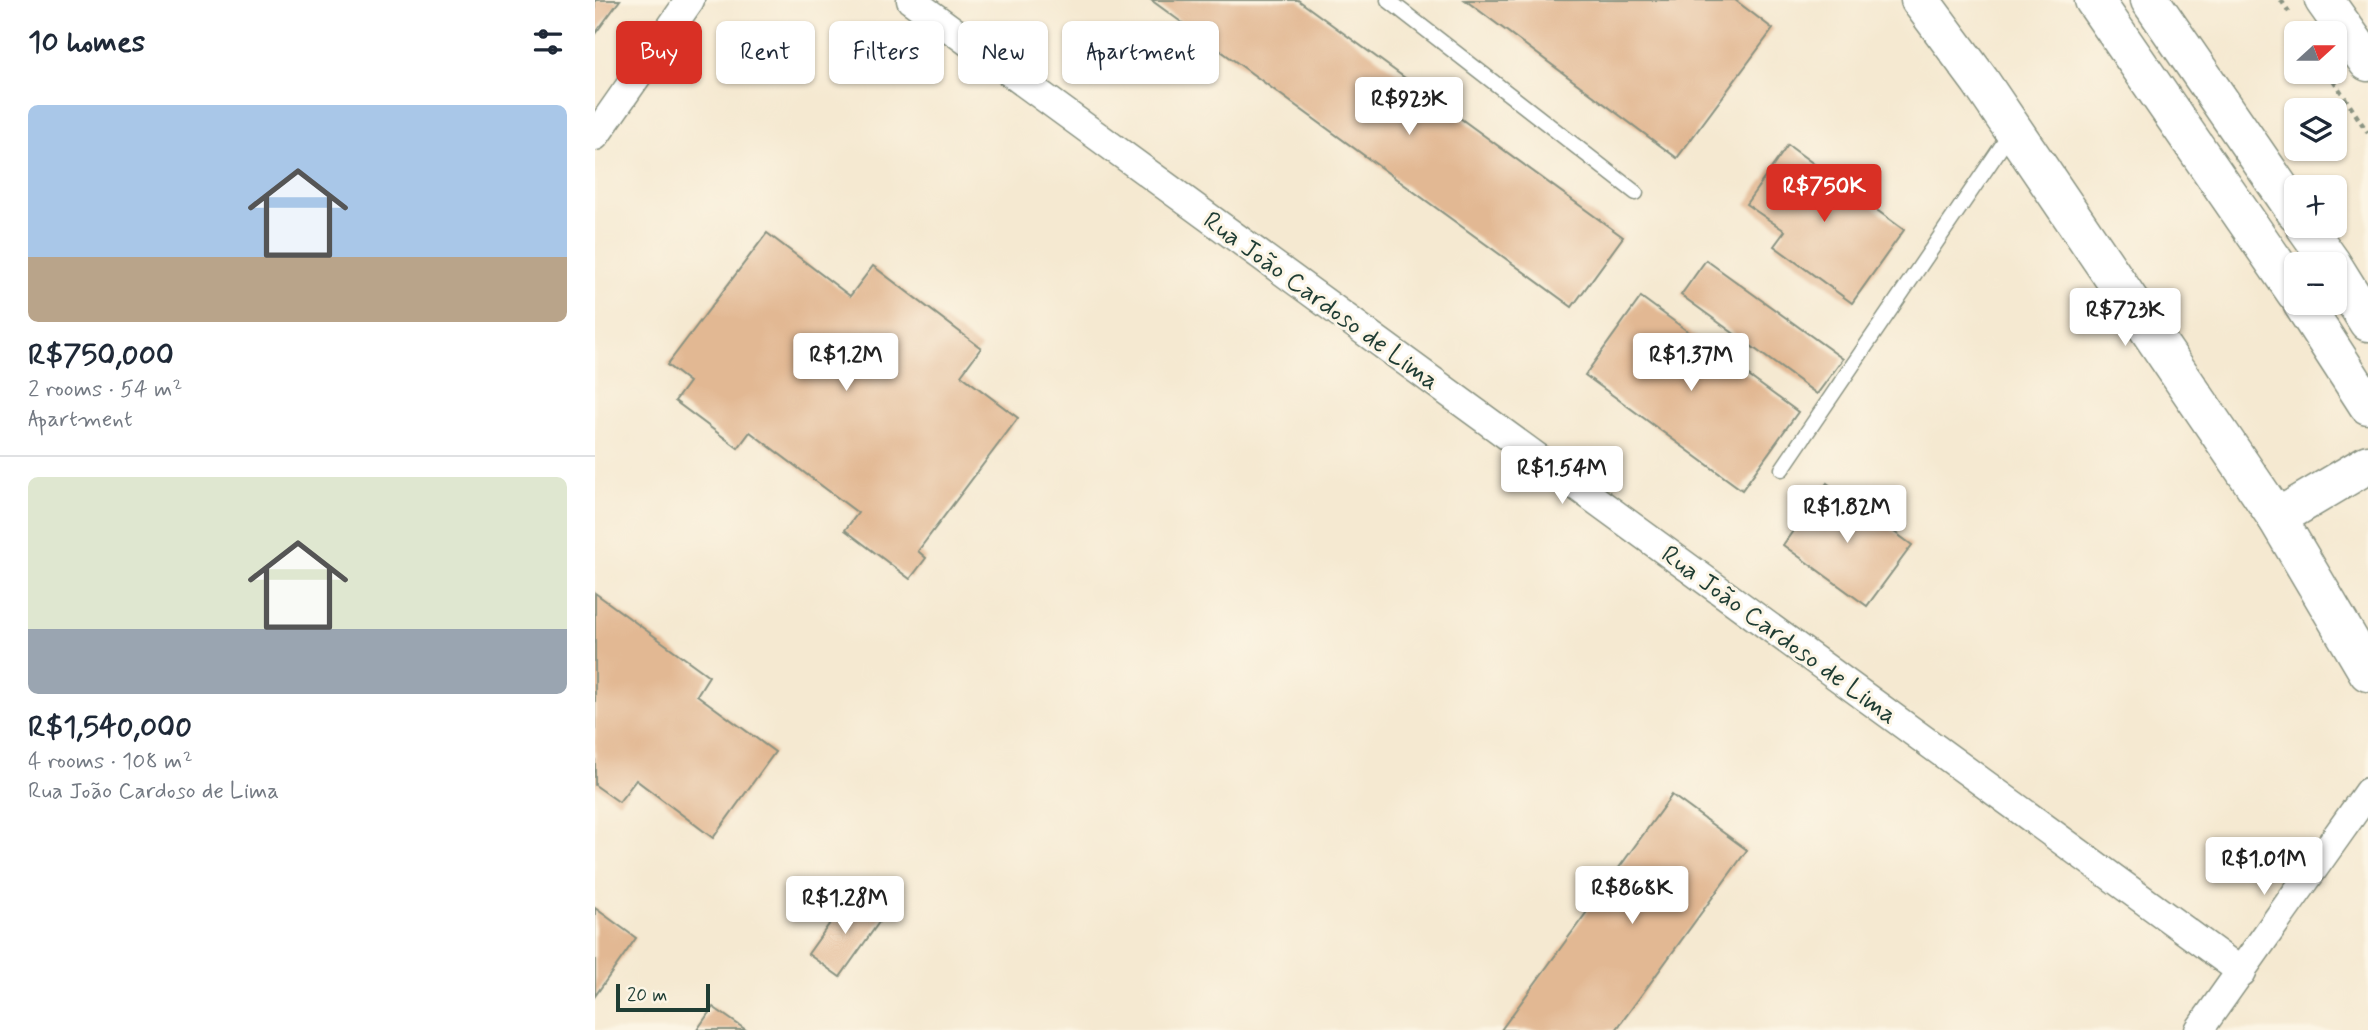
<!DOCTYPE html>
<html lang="en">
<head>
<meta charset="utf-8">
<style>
  body { margin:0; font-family:Mynerve,sans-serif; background:#f6f6f7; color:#1f2937; height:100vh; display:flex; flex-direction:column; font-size:26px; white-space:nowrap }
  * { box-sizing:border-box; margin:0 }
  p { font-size:23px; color:#747a83 }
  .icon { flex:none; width:38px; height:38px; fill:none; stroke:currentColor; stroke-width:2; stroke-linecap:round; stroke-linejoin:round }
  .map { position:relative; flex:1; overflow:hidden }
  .details { display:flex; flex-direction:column; background:#fff; width:595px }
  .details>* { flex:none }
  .banner { position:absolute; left:21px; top:21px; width:665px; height:63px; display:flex; gap:14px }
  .needle { width:46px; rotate:69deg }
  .buttons { position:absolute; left:1689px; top:21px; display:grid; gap:14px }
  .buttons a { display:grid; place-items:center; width:63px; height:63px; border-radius:10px; background:#fff; box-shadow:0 2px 5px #0004; font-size:35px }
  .scale { position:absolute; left:21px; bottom:18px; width:94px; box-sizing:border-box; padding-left:7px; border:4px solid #1f3d34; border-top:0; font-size:19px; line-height:24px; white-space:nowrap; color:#1f3d34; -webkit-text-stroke:5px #fcf5e5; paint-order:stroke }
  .price { position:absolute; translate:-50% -60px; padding:0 16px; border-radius:7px; background:#fff; color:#222; font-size:23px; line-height:46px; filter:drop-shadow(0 2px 4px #0008) }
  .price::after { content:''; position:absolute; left:50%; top:42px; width:21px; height:16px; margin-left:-10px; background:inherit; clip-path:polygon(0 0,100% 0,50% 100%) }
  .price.on { background:#d93025; color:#fff }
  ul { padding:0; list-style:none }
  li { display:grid; align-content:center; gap:14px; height:371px; padding:0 28px }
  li+li { border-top:2px solid #e0e1e3 }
  li span { display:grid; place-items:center; height:217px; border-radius:10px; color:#555 }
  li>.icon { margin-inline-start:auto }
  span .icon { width:126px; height:126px; fill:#fffc; stroke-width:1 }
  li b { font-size:30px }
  h2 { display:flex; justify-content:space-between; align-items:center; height:84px; padding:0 28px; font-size:30px }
  .pill { padding:0 24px; border-radius:10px; background:#fff; box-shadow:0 2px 5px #0004; font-size:24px; line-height:63px }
  .pill.on { background:#d93025; color:#fff }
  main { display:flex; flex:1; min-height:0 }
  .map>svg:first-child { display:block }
  .building { fill:#e2b893 }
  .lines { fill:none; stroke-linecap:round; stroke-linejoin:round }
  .lane-casing { stroke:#8a9382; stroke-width:17 }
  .street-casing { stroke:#8a9382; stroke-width:31 }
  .secondary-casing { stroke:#8a9382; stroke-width:41 }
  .highway-casing { stroke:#8a9382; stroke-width:41 }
  .path { stroke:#8a9382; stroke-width:4.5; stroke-dasharray:5 5; stroke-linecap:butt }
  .lane { stroke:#fff; stroke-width:14 }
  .street { stroke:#fff; stroke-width:28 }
  .secondary { stroke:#fff; stroke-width:38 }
  .highway { stroke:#fff; stroke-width:38 }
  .labels { text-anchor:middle; stroke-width:6; stroke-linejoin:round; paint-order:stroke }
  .street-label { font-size:26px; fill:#1f3d34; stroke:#fcf5e5 }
</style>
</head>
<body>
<main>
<section class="details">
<h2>10 homes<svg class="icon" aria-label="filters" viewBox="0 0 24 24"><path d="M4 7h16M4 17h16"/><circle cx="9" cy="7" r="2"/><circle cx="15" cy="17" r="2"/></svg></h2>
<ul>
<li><span style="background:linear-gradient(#a9c7e8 70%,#b9a48a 0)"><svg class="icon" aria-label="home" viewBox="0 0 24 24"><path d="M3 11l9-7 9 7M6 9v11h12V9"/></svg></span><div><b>R$750,000</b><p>2 rooms · 54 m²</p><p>Apartment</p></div></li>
<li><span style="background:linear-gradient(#dfe7d0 70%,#9aa5b1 0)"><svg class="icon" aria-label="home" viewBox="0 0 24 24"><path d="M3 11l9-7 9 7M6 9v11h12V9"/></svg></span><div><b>R$1,540,000</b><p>4 rooms · 108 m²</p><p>Rua João Cardoso de Lima</p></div></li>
</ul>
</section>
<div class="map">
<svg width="1773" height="1030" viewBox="0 0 1773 1030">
  <rect width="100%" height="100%" fill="#fcf5e5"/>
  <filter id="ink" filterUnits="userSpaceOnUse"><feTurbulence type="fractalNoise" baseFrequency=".0143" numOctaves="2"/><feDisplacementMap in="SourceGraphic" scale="14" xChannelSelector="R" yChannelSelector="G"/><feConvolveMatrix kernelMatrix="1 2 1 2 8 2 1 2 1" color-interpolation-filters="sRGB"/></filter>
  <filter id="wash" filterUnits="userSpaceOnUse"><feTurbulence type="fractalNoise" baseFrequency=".00686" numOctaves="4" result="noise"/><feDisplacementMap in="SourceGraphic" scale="28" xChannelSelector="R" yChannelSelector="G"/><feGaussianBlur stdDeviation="1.57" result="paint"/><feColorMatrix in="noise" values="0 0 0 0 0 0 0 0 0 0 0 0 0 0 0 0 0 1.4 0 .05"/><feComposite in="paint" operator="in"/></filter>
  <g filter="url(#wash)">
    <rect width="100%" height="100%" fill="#f5e9d1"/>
    <g id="blocks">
      <g class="building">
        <polygon points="0,0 25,0 0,34"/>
        <polygon points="556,0 703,0 1028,237 977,307"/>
        <polygon points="870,0 1140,0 1178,29 1082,158"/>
        <polygon points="1193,145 1309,230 1257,303 1179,246 1190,231 1151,204"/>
        <polygon points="172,233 255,296 278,266 386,348 366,375 423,418 323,551 331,558 315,579 250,530 263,513 155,432 143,448 80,401 94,382 72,365"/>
        <polygon points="1111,260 1248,359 1222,394 1086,295"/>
        <polygon points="1046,297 1203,412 1147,490 990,375"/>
        <polygon points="1232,483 1317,545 1272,606 1188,545"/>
        <polygon points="0,593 114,676 102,695 180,752 118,838 41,780 24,802 0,785"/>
        <polygon points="1077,795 1152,850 1021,1030 906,1030"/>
        <polygon points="255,895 287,918 245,977 213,954"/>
        <polygon points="0,908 41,938 0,996"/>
        <polygon points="118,1007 151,1030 102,1030"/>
      </g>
    </g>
  </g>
  <g filter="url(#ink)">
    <use href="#blocks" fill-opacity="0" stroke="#8a9382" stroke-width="2"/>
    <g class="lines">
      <g class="lane-casing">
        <g id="lane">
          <polyline points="793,0 1041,193"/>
          <polyline points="1187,469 1417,131"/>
        </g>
      </g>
      <g class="street-casing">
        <g id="street">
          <polyline points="316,0 1647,972"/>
          <polyline points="0,136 95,0"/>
          <polyline points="1604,1030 1773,792"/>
        </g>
      </g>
      <g class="secondary-casing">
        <g id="secondary">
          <polyline points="1325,0 1385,81 1682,518 1773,672"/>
          <polyline points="1729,0 1773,62"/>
          <polyline points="1682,518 1773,464"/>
        </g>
      </g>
      <g class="highway-casing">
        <g id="highway">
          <polyline points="1499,0 1701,293"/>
          <polyline points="1555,0 1701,212"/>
          <polyline points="1710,226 1737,264"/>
          <polyline points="1740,269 1773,322"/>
          <polyline points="1707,303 1773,405"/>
        </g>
      </g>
      <g class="path">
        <polyline points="1686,0 1694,12"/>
        <polyline points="1733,72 1773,133"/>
      </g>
      <use href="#lane" class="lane"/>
      <use href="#street" class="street"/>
      <use href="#secondary" class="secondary"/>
      <use href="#highway" class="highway"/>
    </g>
  </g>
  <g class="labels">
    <g class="street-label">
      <text transform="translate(727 300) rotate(36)" y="9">Rua João Cardoso de Lima</text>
      <text transform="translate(1185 634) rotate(36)" y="9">Rua João Cardoso de Lima</text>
    </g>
  </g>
</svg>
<div class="buttons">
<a><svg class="needle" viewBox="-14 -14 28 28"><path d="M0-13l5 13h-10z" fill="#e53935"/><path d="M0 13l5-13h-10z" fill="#747a83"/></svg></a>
<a><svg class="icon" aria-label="layers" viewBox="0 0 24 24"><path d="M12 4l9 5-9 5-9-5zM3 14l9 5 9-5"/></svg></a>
<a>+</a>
<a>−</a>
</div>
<div class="scale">20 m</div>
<b class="price" style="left:814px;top:137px">R$923K</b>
<b class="price on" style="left:1229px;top:224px">R$750K</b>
<b class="price" style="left:1530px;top:348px">R$723K</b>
<b class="price" style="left:251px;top:393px">R$1.2M</b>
<b class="price" style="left:1096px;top:393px">R$1.37M</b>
<b class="price" style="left:967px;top:506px">R$1.54M</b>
<b class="price" style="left:1252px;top:545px">R$1.82M</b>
<b class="price" style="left:1669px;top:897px">R$1.01M</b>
<b class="price" style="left:1037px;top:926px">R$868K</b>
<b class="price" style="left:250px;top:936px">R$1.28M</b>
<div class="banner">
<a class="pill on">Buy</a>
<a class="pill">Rent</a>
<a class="pill">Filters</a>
<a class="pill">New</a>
<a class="pill">Apartment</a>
</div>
</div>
</main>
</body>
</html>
